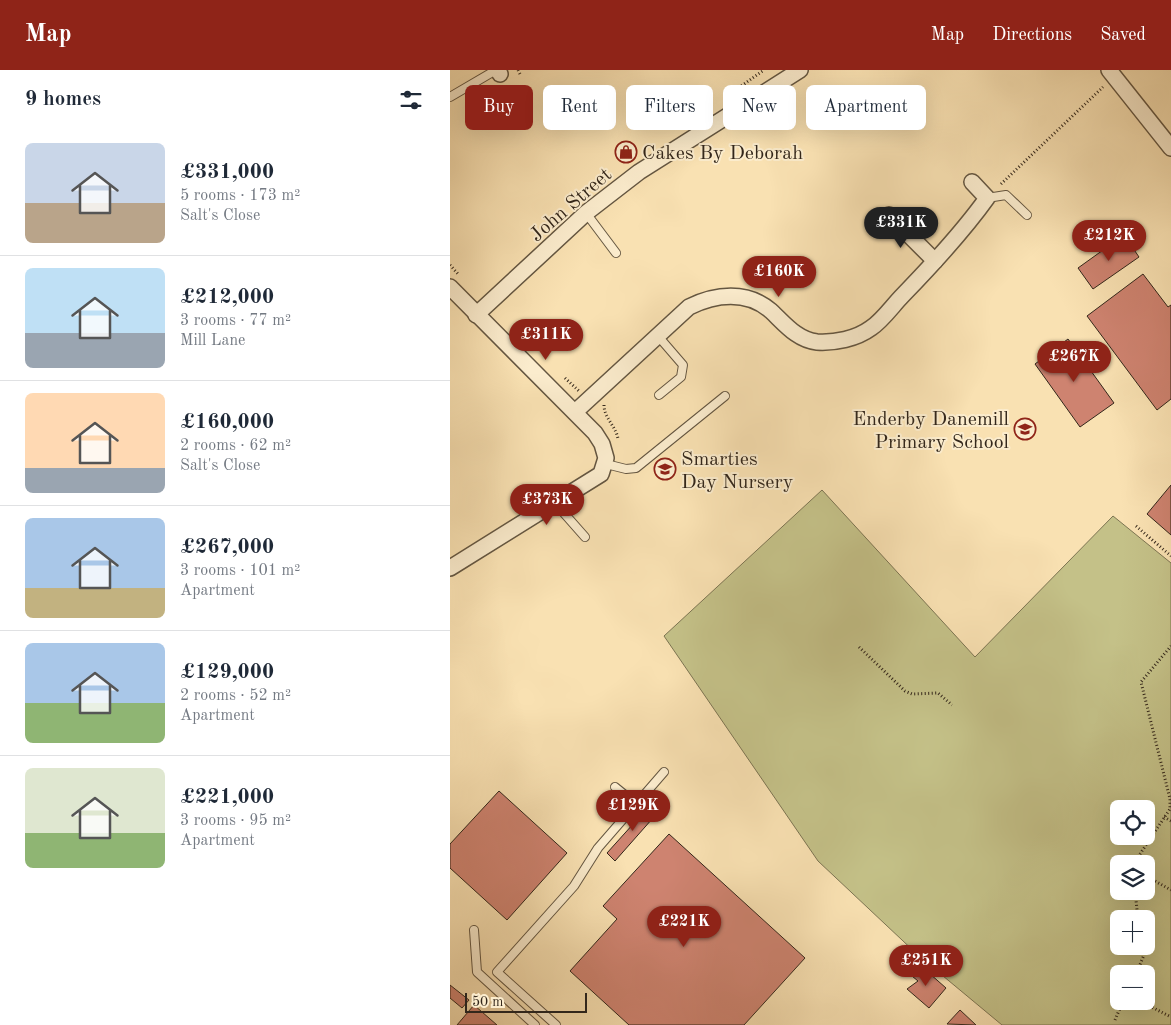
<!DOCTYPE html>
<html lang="en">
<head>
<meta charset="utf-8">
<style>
  body { margin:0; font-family:"Old Standard TT",serif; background:#f2f2f3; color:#1f2937; height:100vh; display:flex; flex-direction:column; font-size:19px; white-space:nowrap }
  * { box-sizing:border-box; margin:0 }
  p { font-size:16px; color:#747a83 }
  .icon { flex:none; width:28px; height:28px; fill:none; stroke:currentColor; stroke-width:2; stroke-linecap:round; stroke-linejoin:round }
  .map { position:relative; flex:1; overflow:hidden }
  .side { display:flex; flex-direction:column; background:#fff; width:450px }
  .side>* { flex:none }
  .top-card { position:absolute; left:15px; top:15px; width:475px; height:45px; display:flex; gap:10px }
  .fabs { position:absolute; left:660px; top:730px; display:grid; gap:10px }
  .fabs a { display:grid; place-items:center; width:45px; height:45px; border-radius:8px; background:#fff; box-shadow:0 5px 20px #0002; font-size:25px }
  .scale { position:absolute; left:15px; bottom:12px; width:122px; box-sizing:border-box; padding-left:5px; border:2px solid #33271b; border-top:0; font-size:14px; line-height:18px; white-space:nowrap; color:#33271b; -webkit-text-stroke:4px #fbeccd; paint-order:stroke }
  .price { position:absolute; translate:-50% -42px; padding:0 11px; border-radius:18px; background:#8f2418; color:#fff; font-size:16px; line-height:32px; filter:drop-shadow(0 1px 2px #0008) }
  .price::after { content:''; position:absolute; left:50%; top:30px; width:15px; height:11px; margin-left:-8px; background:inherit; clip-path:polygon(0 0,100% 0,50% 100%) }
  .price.active { background:#222; color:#fff }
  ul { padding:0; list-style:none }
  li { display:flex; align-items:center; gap:15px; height:125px; padding:0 25px }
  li+li { border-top:1px solid #e0e1e3 }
  li span { display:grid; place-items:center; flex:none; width:140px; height:100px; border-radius:8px; color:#555 }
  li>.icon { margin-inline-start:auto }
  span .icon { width:60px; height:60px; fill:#fffc; stroke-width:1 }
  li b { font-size:21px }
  h2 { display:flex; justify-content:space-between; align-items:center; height:60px; padding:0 25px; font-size:21px }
  .tag { padding:0 18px; border-radius:8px; background:#fff; box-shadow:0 5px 20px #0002; font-size:18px; line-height:45px }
  .tag.active { background:#8f2418; color:#fff }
  header { display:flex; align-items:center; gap:30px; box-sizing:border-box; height:70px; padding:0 25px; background:#8f2418; color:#fff }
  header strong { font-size:24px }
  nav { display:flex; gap:28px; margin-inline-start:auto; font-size:18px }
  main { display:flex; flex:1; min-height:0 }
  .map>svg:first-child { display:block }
  .green { fill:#c4c188; stroke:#7c7452; fill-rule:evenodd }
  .building { fill:#ce8370; stroke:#33271b }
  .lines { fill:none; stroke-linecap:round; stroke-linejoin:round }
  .lane-casing { stroke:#645641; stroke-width:10 }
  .street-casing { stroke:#645641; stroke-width:18 }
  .path { stroke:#33271b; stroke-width:3; stroke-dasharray:1 2.5; stroke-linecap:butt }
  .lane { stroke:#fbeccd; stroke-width:8 }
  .street { stroke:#fbeccd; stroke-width:15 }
  .labels { text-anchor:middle; stroke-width:4; stroke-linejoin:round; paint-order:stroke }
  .poi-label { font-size:20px; fill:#33271b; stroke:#fbeccd; text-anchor:start }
  .street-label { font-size:20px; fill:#33271b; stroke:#fbeccd }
</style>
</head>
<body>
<header>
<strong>Map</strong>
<nav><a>Map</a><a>Directions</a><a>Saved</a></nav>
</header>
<main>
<section class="side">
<h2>9 homes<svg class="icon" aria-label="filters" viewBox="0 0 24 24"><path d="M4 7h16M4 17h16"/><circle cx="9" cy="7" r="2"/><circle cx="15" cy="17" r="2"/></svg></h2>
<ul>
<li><span style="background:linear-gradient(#c9d6e8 60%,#b9a48a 0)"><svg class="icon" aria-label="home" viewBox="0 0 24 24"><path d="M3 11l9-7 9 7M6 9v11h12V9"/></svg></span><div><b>£331,000</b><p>5 rooms · 173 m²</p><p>Salt's Close</p></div></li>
<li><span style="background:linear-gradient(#bfe0f5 65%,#9aa5b1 0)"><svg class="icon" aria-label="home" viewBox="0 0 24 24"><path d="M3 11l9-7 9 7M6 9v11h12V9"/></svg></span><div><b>£212,000</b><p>3 rooms · 77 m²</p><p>Mill Lane</p></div></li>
<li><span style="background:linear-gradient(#ffd9b3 75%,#9aa5b1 0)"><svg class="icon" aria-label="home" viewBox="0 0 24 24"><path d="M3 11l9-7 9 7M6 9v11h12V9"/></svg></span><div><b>£160,000</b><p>2 rooms · 62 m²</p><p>Salt's Close</p></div></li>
<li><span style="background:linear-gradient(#a9c7e8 70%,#c2b280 0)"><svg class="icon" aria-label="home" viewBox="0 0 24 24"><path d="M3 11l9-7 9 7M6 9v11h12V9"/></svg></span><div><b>£267,000</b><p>3 rooms · 101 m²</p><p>Apartment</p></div></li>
<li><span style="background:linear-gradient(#a9c7e8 60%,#8fb573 0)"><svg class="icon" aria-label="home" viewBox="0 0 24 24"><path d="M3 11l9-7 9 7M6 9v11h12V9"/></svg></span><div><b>£129,000</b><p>2 rooms · 52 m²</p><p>Apartment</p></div></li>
<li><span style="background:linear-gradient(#dfe7d0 65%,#8fb573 0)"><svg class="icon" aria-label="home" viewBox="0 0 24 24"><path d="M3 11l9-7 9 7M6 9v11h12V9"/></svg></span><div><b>£221,000</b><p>3 rooms · 95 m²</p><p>Apartment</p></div></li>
</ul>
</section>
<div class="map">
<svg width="721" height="955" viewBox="0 0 721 955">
  <rect width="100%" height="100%" fill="#f9e1b2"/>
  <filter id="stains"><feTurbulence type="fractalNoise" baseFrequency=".004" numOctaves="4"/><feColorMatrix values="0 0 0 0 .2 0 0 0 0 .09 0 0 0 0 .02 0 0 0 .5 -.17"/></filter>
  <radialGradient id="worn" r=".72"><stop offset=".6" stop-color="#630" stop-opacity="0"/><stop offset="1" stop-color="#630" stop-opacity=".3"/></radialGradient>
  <path class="green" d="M372,420L525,587L663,446L721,493V955H552L469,886L368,791L214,566ZM669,739H696V766H669ZM669,794H696V821H669ZM669,849H696V876H669ZM669,904H696V931H669Z"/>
  <g class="building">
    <polygon points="674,165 689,187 643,219 628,198"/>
    <polygon points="693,204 718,237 721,235 721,329 707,340 637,246"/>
    <polygon points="618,269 664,333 630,357 585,294"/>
    <polygon points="721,415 721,465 697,444"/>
    <polygon points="49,721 117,783 57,850 0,798 0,774"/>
    <polygon points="202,733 210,740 165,791 157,783"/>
    <polygon points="219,764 355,888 294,955 179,955 120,901 167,849 153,836"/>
    <polygon points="471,896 496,918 479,938 457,919 468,911 462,906"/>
    <polygon points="0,915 19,930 12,938 0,928"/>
    <polygon points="24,935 47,955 7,955"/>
    <polygon points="510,940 526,955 497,954"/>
  </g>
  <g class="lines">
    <g class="lane-casing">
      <g id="lane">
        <polyline points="0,27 46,0"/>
        <polyline points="537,128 556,125 577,145"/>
        <polyline points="136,143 166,183"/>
        <polyline points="208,266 233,295 231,307 209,325"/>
        <polyline points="156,394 176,399 186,398 275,326"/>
        <polyline points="105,433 135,467"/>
        <polyline points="165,717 186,734"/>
        <polyline points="24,860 27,902 85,955"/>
        <polyline points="106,955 47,902 124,816 148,778 214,702"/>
      </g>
    </g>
    <g class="street-casing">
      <g id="street">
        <polyline points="48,0 50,4"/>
        <polyline points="659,0 721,78"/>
        <polyline points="439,145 485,191"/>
        <polyline points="0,217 145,363 152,374 156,388 151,404 0,498"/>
        <polyline points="26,245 136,143 189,102 350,0"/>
        <path d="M125,342L239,237C265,224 297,220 321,241C334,253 347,270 367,272C385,273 406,269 421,258C433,250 443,235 453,225C483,194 512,163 537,128L522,112"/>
      </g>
    </g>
    <g class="path">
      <polyline points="68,0 70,4"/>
      <polyline points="280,24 314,0"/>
      <polyline points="551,114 653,17"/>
      <polyline points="0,195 8,204"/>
      <polyline points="115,308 129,321"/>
      <path d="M154,335C154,348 166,356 168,369"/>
      <polyline points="686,456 721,486"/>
      <polyline points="409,577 455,621 462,624 488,623 502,635"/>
      <polyline points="714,747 721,751"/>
      <polyline points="687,794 688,787 720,739 720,729 691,612 721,576"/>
      <polyline points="696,806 721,820"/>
      <polyline points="685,821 688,849"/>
      <polyline points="686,904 694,885 695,876"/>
      <polyline points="690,931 721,947"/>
      <polyline points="665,950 673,931"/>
    </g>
    <use href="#lane" class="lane"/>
    <use href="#street" class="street"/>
  </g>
  <defs>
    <g id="shop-ring" transform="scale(1.125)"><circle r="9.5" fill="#fbeccd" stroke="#8f2418" stroke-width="1.5"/><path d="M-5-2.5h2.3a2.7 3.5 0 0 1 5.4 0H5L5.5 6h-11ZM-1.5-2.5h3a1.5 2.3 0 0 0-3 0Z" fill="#8f2418"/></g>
    <g id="school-ring" transform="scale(1.125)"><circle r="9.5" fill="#fbeccd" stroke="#8f2418" stroke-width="1.5"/><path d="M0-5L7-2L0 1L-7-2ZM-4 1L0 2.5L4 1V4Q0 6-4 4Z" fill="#8f2418"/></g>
  </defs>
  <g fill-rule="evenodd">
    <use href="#shop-ring" x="176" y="82"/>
    <use href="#school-ring" x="575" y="359"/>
    <use href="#school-ring" x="215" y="399"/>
  </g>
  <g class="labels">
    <g class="poi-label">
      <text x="192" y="89">Cakes By Deborah</text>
      <text x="559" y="355" text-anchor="end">Enderby Danemill<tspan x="559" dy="23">Primary School</tspan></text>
      <text x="231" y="395">Smarties<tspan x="231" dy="23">Day Nursery</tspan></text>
    </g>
    <g class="street-label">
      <text transform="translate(120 134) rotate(-41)" y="7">John Street</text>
    </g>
  </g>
  <rect width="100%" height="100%" filter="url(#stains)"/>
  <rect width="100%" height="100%" fill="url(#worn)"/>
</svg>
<div class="fabs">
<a><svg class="icon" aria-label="locate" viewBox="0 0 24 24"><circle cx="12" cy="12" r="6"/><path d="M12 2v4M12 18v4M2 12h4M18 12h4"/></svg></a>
<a><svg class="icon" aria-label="layers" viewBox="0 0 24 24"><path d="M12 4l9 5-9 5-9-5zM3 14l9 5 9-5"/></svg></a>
<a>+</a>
<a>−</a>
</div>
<div class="scale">50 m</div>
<b class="price active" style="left:451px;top:179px">£331K</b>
<b class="price" style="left:659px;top:192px">£212K</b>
<b class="price" style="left:329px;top:228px">£160K</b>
<b class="price" style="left:96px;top:291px">£311K</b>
<b class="price" style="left:624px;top:313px">£267K</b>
<b class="price" style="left:97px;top:456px">£373K</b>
<b class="price" style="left:183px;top:762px">£129K</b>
<b class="price" style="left:234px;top:878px">£221K</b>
<b class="price" style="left:476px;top:917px">£251K</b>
<div class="top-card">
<a class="tag active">Buy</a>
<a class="tag">Rent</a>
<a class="tag">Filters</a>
<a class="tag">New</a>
<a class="tag">Apartment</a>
</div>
</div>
</main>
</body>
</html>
